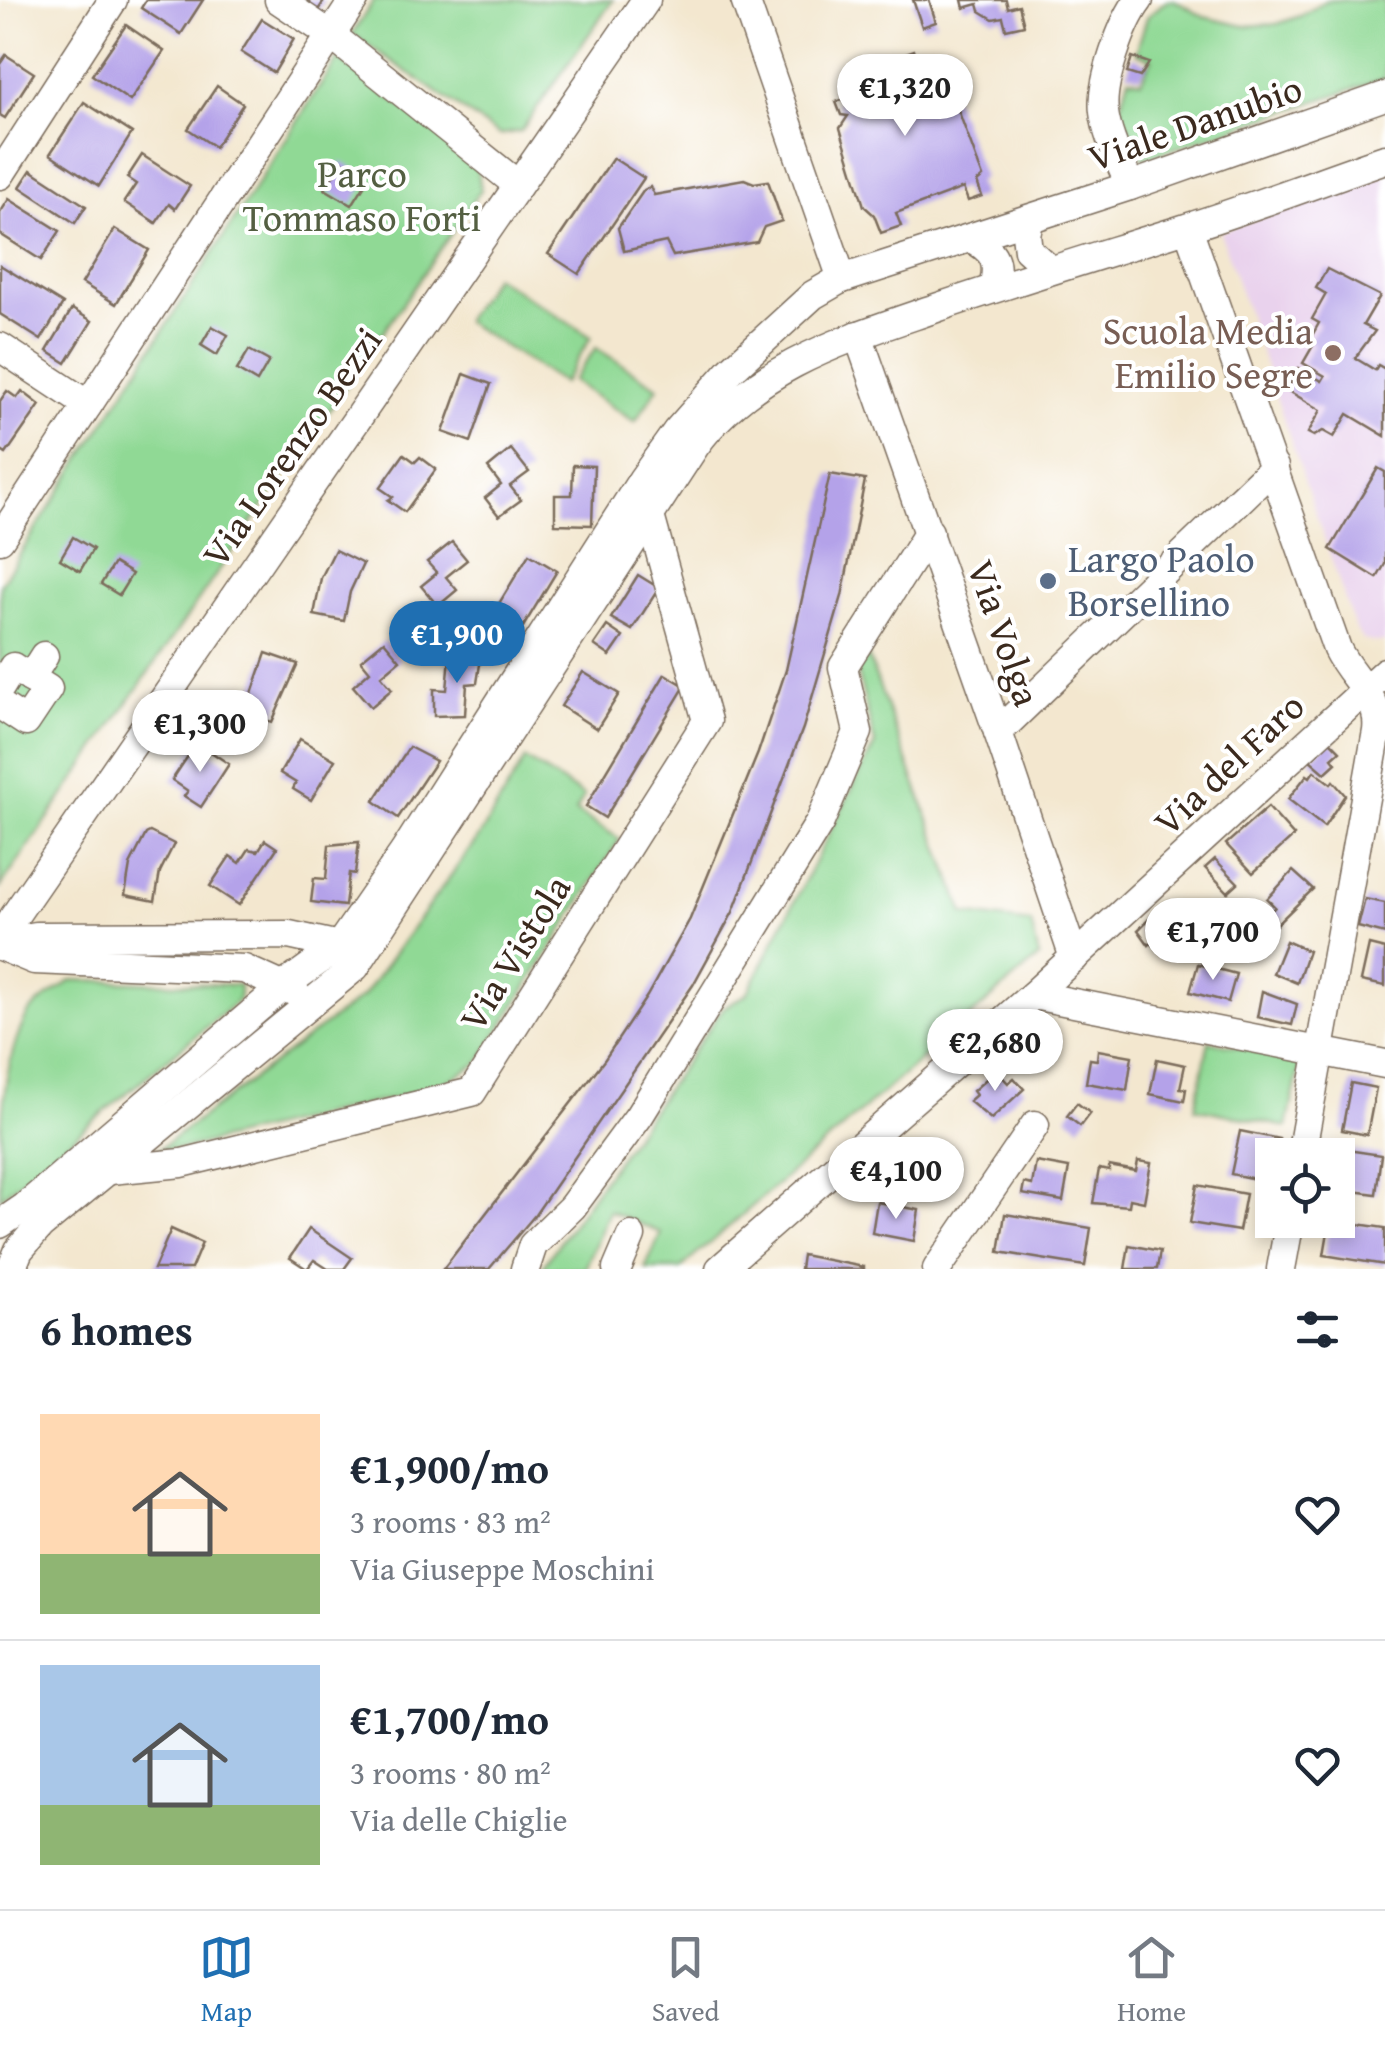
<!DOCTYPE html>
<html lang="en">
<head>
<meta charset="utf-8">
<style>
  body { margin:0; font-family:"Gentium Book Plus",serif; background:#f6f6f7; color:#1f2937; height:100vh; display:flex; flex-direction:column; font-size:38px; white-space:nowrap }
  * { box-sizing:border-box; margin:0 }
  p { font-size:32px; color:#747a83 }
  .icon { flex:none; width:55px; height:55px; fill:none; stroke:currentColor; stroke-width:2; stroke-linecap:round; stroke-linejoin:round }
  .map { position:relative; height:1269px; overflow:hidden }
  .details { display:flex; flex-direction:column; background:#fff; flex:1 }
  .details>* { flex:none }
  .controls { position:absolute; left:1255px; top:1138px; display:grid; gap:20px }
  .controls a { display:grid; place-items:center; width:100px; height:100px; border-radius:0px; background:#fff; box-shadow:0 5px 15px #0003; font-size:50px }
  .price { position:absolute; translate:-50% -85px; padding:0 22px; border-radius:35px; background:#fff; color:#222; font-size:32px; line-height:65px; filter:drop-shadow(0 2px 5px #0008) }
  .price::after { content:''; position:absolute; left:50%; top:60px; width:30px; height:22px; margin-left:-15px; background:inherit; clip-path:polygon(0 0,100% 0,50% 100%) }
  .price.on { background:#1f6fb2; color:#fff }
  ul { padding:0; list-style:none }
  li { display:flex; align-items:center; gap:30px; height:250px; padding:0 40px }
  li+li { border-top:2px solid #e0e1e3 }
  li span { display:grid; place-items:center; flex:none; width:280px; height:200px; border-radius:0px; color:#555 }
  li>.icon { margin-inline-start:auto }
  span .icon { width:120px; height:120px; fill:#fffc; stroke-width:1 }
  li b { font-size:42px }
  h2 { display:flex; justify-content:space-between; align-items:center; height:120px; padding:0 40px; font-size:42px }
  .tabs { display:flex; justify-content:space-around; align-items:center; height:140px; border-top:2px solid #e0e1e3; background:#fff; font-size:28px; color:#747a83 }
  .tabs a { display:grid; justify-items:center; gap:5px }
  .tabs .on { color:#1f6fb2 }
  .map>svg:first-child { display:block }
  .built { fill:#e9d2ed }
  .green { fill:#90d995; stroke:#66825a; stroke-width:2.5 }
  .building { fill:#b4a2e9 }
  .lines { fill:none; stroke-linecap:round; stroke-linejoin:round }
  .minor-casing { stroke:#7b6c5c; stroke-width:31 }
  .minor { stroke:#fff; stroke-width:28 }
  .education-dot { fill:#8d6e63; stroke:#fff; stroke-width:4 }
  .service-dot { fill:#5c6f8a; stroke:#fff; stroke-width:4 }
  .labels { text-anchor:middle; stroke-width:8; stroke-linejoin:round; paint-order:stroke }
  .street-label { font-size:38px; fill:#3b2a1e; stroke:#fff }
  .park-label { font-size:38px; fill:#545f42; stroke:#fff }
  .education-label { font-size:38px; fill:#785e54; stroke:#fff; text-anchor:end }
  .service-label { font-size:38px; fill:#4e5e75; stroke:#fff; text-anchor:start }
</style>
</head>
<body>
<div class="map">
<svg width="1385" height="1269" viewBox="0 0 1385 1269">
  <rect width="100%" height="100%" fill="#fff"/>
  <filter id="ink" filterUnits="userSpaceOnUse"><feTurbulence type="fractalNoise" baseFrequency=".01" numOctaves="2"/><feDisplacementMap in="SourceGraphic" scale="20" xChannelSelector="R" yChannelSelector="G"/><feConvolveMatrix kernelMatrix="1 2 1 2 8 2 1 2 1" color-interpolation-filters="sRGB"/></filter>
  <filter id="wash" filterUnits="userSpaceOnUse"><feTurbulence type="fractalNoise" baseFrequency=".0048" numOctaves="4" result="noise"/><feDisplacementMap in="SourceGraphic" scale="40" xChannelSelector="R" yChannelSelector="G"/><feGaussianBlur stdDeviation="2.25" result="paint"/><feColorMatrix in="noise" values="0 0 0 0 0 0 0 0 0 0 0 0 0 0 0 0 0 1.4 0 .05"/><feComposite in="paint" operator="in"/></filter>
  <g filter="url(#wash)">
    <rect width="100%" height="100%" fill="#f3e7cf"/>
    <polygon class="built" points="1385,175 1385,642 1373,642 1363,640 1355,629 1220,232"/>
    <g class="green">
      <polygon points="374,0 613,0 521,131 499,135 352,34"/>
      <polygon points="1167,0 1174,0 1204,17 1244,26 1277,24 1300,16 1328,0 1385,0 1385,78 1143,159 1120,108 1129,78 1141,81 1152,59 1136,53 1147,17"/>
      <polygon points="338,58 477,164 481,190 0,888 0,585"/>
      <polygon points="494,276 591,337 563,383 464,321"/>
      <polygon points="596,348 658,387 635,422 572,381"/>
      <polygon points="868,656 964,914 1031,923 1039,957 680,1269 645,1269 661,1233 609,1211 585,1269 545,1269 543,1266 723,1008 747,994 875,744 857,670"/>
      <polygon points="525,759 584,796 576,812 620,839 479,1063 435,1088 187,1148 158,1150 363,996 481,834"/>
      <path d="M72,980L239,985V1000L0,1198C0,1139 0,1064 28,1014C38,1001 58,991 72,980Z"/>
      <polygon points="1209,1041 1301,1060 1287,1127 1195,1108"/>
    </g>
    <g id="blocks">
      <g class="building">
        <polygon points="146,0 203,0 181,34 141,8"/>
        <polygon points="297,0 325,0 316,13"/>
        <polygon points="913,0 929,0 936,22 922,27"/>
        <polygon points="962,0 1006,0 1008,8 1019,5 1024,25 1006,29 1003,17 993,19 980,11 978,4 964,8"/>
        <polygon points="262,19 294,39 274,73 241,52"/>
        <polygon points="126,25 164,51 130,101 92,75"/>
        <polygon points="914,50 922,72 933,68 938,83 947,80 983,177 977,182 982,196 968,201 963,188 896,213 901,226 881,233 874,215 864,206 840,128 848,116 841,115 836,102 850,97 843,76"/>
        <polygon points="6,55 34,73 5,118 0,115 0,64"/>
        <polygon points="1132,57 1149,63 1140,77 1127,73"/>
        <polygon points="217,86 243,104 215,147 188,129"/>
        <polygon points="84,102 132,133 99,186 50,154"/>
        <polygon points="142,155 190,186 175,209 169,204 156,223 124,202 136,184 127,178"/>
        <polygon points="613,158 644,178 579,274 548,254"/>
        <polygon points="342,161 369,178 352,205 325,189"/>
        <polygon points="31,170 86,206 75,223 20,187"/>
        <polygon points="744,179 754,183 768,181 782,221 764,227 757,242 673,256 666,242 624,251 618,228 644,190 650,187 654,195"/>
        <polygon points="9,199 60,231 41,260 0,234 0,213"/>
        <polygon points="115,229 149,250 116,304 82,283"/>
        <polygon points="0,265 63,304 41,340 0,314"/>
        <polygon points="1327,269 1380,296 1363,325 1375,331 1355,358 1375,370 1378,365 1385,369 1385,436 1348,414 1334,437 1323,431 1314,436 1308,433 1321,410 1287,390 1299,368 1322,381 1325,376 1303,363 1314,344 1309,341 1319,323 1312,319 1326,294 1316,288"/>
        <polygon points="72,309 92,321 66,363 47,351"/>
        <polygon points="212,326 228,335 217,355 201,345"/>
        <polygon points="249,350 269,361 257,382 237,370"/>
        <polygon points="464,374 491,384 471,442 443,432"/>
        <polygon points="7,391 17,398 22,391 40,405 6,454 0,450 0,401"/>
        <polygon points="511,449 529,472 510,486 521,500 499,516 485,498 501,485 488,468"/>
        <polygon points="404,454 415,462 420,457 436,469 405,512 388,500 393,497 380,488"/>
        <polygon points="573,465 594,466 592,525 555,524 555,495 572,495"/>
        <polygon points="1378,468 1385,472 1385,564 1377,578 1330,549"/>
        <polygon points="830,474 865,480 842,596 803,728 733,912 693,985 535,1215 489,1269 443,1269 605,1059 647,996 690,919 758,753 786,670"/>
        <polygon points="73,537 93,549 80,571 60,559"/>
        <polygon points="452,542 467,560 446,577 457,590 438,606 421,586 437,573 427,562"/>
        <polygon points="335,550 363,564 350,592 344,621 314,615 321,578"/>
        <polygon points="529,554 557,571 523,627 495,610"/>
        <polygon points="114,563 132,574 119,595 101,584"/>
        <polygon points="638,575 659,588 632,630 611,618"/>
        <polygon points="607,626 623,637 610,656 594,645"/>
        <polygon points="384,641 400,660 381,676 392,689 371,707 353,686 370,671 361,660"/>
        <polygon points="266,653 298,664 272,722 245,714"/>
        <polygon points="450,656 481,658 477,683 467,684 465,715 434,716 434,689 447,690"/>
        <polygon points="583,672 619,694 597,729 561,706"/>
        <polygon points="665,674 685,686 605,818 586,806"/>
        <polygon points="300,739 335,760 311,800 293,789 296,783 280,773"/>
        <polygon points="1330,741 1340,751 1332,758 1336,763 1325,773 1310,760"/>
        <polygon points="194,747 206,755 208,750 229,764 201,807 184,796 188,791 172,780"/>
        <polygon points="409,747 436,761 398,818 374,801"/>
        <polygon points="1314,771 1331,784 1333,781 1345,795 1324,827 1288,799 1307,775 1310,777"/>
        <polygon points="1268,807 1294,836 1253,873 1226,844"/>
        <polygon points="150,832 174,844 160,872 155,901 125,895 130,865 146,834"/>
        <polygon points="265,840 277,848 239,905 210,886 230,856 240,863 249,849 258,851"/>
        <polygon points="359,842 355,874 349,873 345,906 311,902 314,878 326,879 329,845"/>
        <polygon points="1215,859 1238,883 1228,892 1205,868"/>
        <polygon points="1293,871 1313,889 1271,930 1261,921 1275,907 1267,899"/>
        <polygon points="1365,899 1385,903 1385,934 1358,927"/>
        <polygon points="1160,908 1180,929 1159,950 1151,943 1149,945 1138,930"/>
        <polygon points="1244,910 1267,931 1245,955 1220,936"/>
        <polygon points="1286,941 1308,951 1297,983 1273,973"/>
        <polygon points="1369,945 1385,949 1385,986 1361,981"/>
        <polygon points="1198,964 1236,974 1228,1002 1190,992"/>
        <polygon points="1262,991 1297,1004 1292,1025 1257,1017"/>
        <polygon points="1098,1050 1132,1056 1127,1090 1086,1083 1090,1059 1097,1060"/>
        <polygon points="1157,1059 1185,1065 1180,1088 1186,1089 1184,1101 1150,1094"/>
        <polygon points="996,1070 1008,1083 1014,1078 1024,1089 991,1119 969,1101 976,1095 973,1091"/>
        <polygon points="1351,1083 1376,1088 1367,1135 1342,1130"/>
        <polygon points="1077,1103 1090,1113 1080,1126 1067,1116"/>
        <polygon points="1240,1131 1279,1139 1276,1155 1272,1155 1270,1182 1231,1174"/>
        <polygon points="1334,1148 1381,1155 1376,1194 1338,1189 1338,1155 1333,1155"/>
        <polygon points="1138,1161 1151,1163 1144,1202 1130,1199 1129,1206 1093,1203 1099,1169 1109,1171 1109,1166 1136,1171"/>
        <polygon points="1036,1162 1069,1168 1063,1201 1022,1194 1024,1183 1032,1185"/>
        <polygon points="1197,1185 1246,1194 1239,1231 1190,1223"/>
        <polygon points="877,1202 919,1210 914,1241 872,1233"/>
        <polygon points="1005,1214 1091,1228 1085,1266 999,1252"/>
        <polygon points="1330,1220 1385,1228 1385,1265 1324,1255"/>
        <polygon points="171,1229 202,1243 191,1269 154,1269"/>
        <polygon points="309,1229 352,1258 344,1269 328,1269 314,1260 307,1269 290,1258"/>
        <polygon points="1129,1245 1160,1251 1157,1269 1125,1269"/>
        <polygon points="802,1255 864,1267 864,1269 800,1269"/>
      </g>
    </g>
  </g>
  <g filter="url(#ink)">
    <use href="#blocks" fill-opacity="0" stroke="#7b6c5c" stroke-width="2.5"/>
    <g class="lines">
      <g class="minor-casing">
        <g id="minor">
          <polyline points="279,0 331,35 518,185"/>
          <polyline points="745,0 842,279"/>
          <polyline points="0,175 113,0"/>
          <path d="M1130,186C1121,163 1107,137 1104,112C1100,84 1122,22 1139,0"/>
          <polyline points="1030,219 1026,234 1028,250 1050,270"/>
          <path d="M1188,228L1337,649C1351,679 1381,696 1377,731L1301,1155"/>
          <path d="M971,238C995,251 1000,262 993,288"/>
          <polyline points="858,335 998,732 1074,958"/>
          <polyline points="0,347 88,405"/>
          <polyline points="0,539 354,0"/>
          <polyline points="30,678 44,656"/>
          <polyline points="0,688 13,667 48,689 26,722 0,705"/>
          <polyline points="998,732 1274,467"/>
          <polyline points="0,937 646,0"/>
          <polyline points="0,943 36,936 289,935 339,946 345,954"/>
          <polyline points="0,946 34,960 244,969 295,992"/>
          <polyline points="1033,995 1385,1064"/>
          <polyline points="110,1170 182,1163 472,1092 707,721 650,516"/>
          <polyline points="0,1224 25,1207 285,985 339,946 404,852 642,480 677,431 731,370 813,295 839,280 1130,186 1385,96"/>
          <path d="M12,1267L19,1250L40,1226L355,967L695,446C753,366 847,339 936,308C1018,280 1101,255 1183,229C1251,208 1318,182 1385,159"/>
          <polyline points="525,1269 533,1245 572,1207 639,1116 820,822 858,732 843,667 929,532"/>
          <polyline points="617,1269 631,1236"/>
          <polyline points="720,1269 1033,995 1385,672"/>
          <polyline points="937,1269 1035,1125"/>
          <polyline points="1281,1269 1290,1220"/>
        </g>
      </g>
      <use href="#minor" class="minor"/>
    </g>
  </g>
  <circle class="education-dot" cx="1333" cy="353" r="10"/>
  <circle class="service-dot" cx="1048" cy="581" r="10"/>
  <g class="labels">
    <g class="street-label">
      <text transform="translate(1195 123) rotate(-19)" y="13">Viale Danubio</text>
      <text transform="translate(292 447) rotate(-55)" y="13">Via Lorenzo Bezzi</text>
      <text transform="translate(1004 633) rotate(71)" y="13">Via Volga</text>
      <text transform="translate(1229 764) rotate(-43)" y="13">Via del Faro</text>
      <text transform="translate(515 953) rotate(-58)" y="13">Via Vistola</text>
    </g>
    <g class="park-label">
      <text x="362" y="187">Parco<tspan x="362" dy="44">Tommaso Forti</tspan></text>
    </g>
    <g class="education-label">
      <text x="1313" y="344">Scuola Media<tspan x="1313" dy="44">Emilio Segre</tspan></text>
    </g>
    <g class="service-label">
      <text x="1068" y="572">Largo Paolo<tspan x="1068" dy="44">Borsellino</tspan></text>
    </g>
  </g>
</svg>
<div class="controls">
<a><svg class="icon" aria-label="locate" viewBox="0 0 24 24"><circle cx="12" cy="12" r="6"/><path d="M12 2v4M12 18v4M2 12h4M18 12h4"/></svg></a>
</div>
<b class="price" style="left:905px;top:139px">€1,320</b>
<b class="price on" style="left:457px;top:686px">€1,900</b>
<b class="price" style="left:200px;top:775px">€1,300</b>
<b class="price" style="left:1213px;top:983px">€1,700</b>
<b class="price" style="left:995px;top:1094px">€2,680</b>
<b class="price" style="left:896px;top:1222px">€4,100</b>
</div>
<section class="details">
<h2>6 homes<svg class="icon" aria-label="filters" viewBox="0 0 24 24"><path d="M4 7h16M4 17h16"/><circle cx="9" cy="7" r="2"/><circle cx="15" cy="17" r="2"/></svg></h2>
<ul>
<li><span style="background:linear-gradient(#ffd9b3 70%,#8fb573 0)"><svg class="icon" aria-label="home" viewBox="0 0 24 24"><path d="M3 11l9-7 9 7M6 9v11h12V9"/></svg></span><div><b>€1,900/mo</b><p>3 rooms · 83 m²</p><p>Via Giuseppe Moschini</p></div><svg class="icon" aria-label="heart" viewBox="0 0 24 24"><path d="M12 20l-8-8c-3-5 5-10 8-4 3-6 11-1 8 4z"/></svg></li>
<li><span style="background:linear-gradient(#a9c7e8 70%,#8fb573 0)"><svg class="icon" aria-label="home" viewBox="0 0 24 24"><path d="M3 11l9-7 9 7M6 9v11h12V9"/></svg></span><div><b>€1,700/mo</b><p>3 rooms · 80 m²</p><p>Via delle Chiglie</p></div><svg class="icon" aria-label="heart" viewBox="0 0 24 24"><path d="M12 20l-8-8c-3-5 5-10 8-4 3-6 11-1 8 4z"/></svg></li>
</ul>
</section>
<nav class="tabs">
<a class="on"><svg class="icon" aria-label="map" viewBox="0 0 24 24"><path d="M3 6l6-2 6 2 6-2v14l-6 2-6-2-6 2zM9 4v14M15 6v14"/></svg>Map</a>
<a><svg class="icon" aria-label="saved" viewBox="0 0 24 24"><path d="M7 4h10v16l-5-4-5 4z"/></svg>Saved</a>
<a><svg class="icon" aria-label="home" viewBox="0 0 24 24"><path d="M3 11l9-7 9 7M6 9v11h12V9"/></svg>Home</a>
</nav>
</body>
</html>
